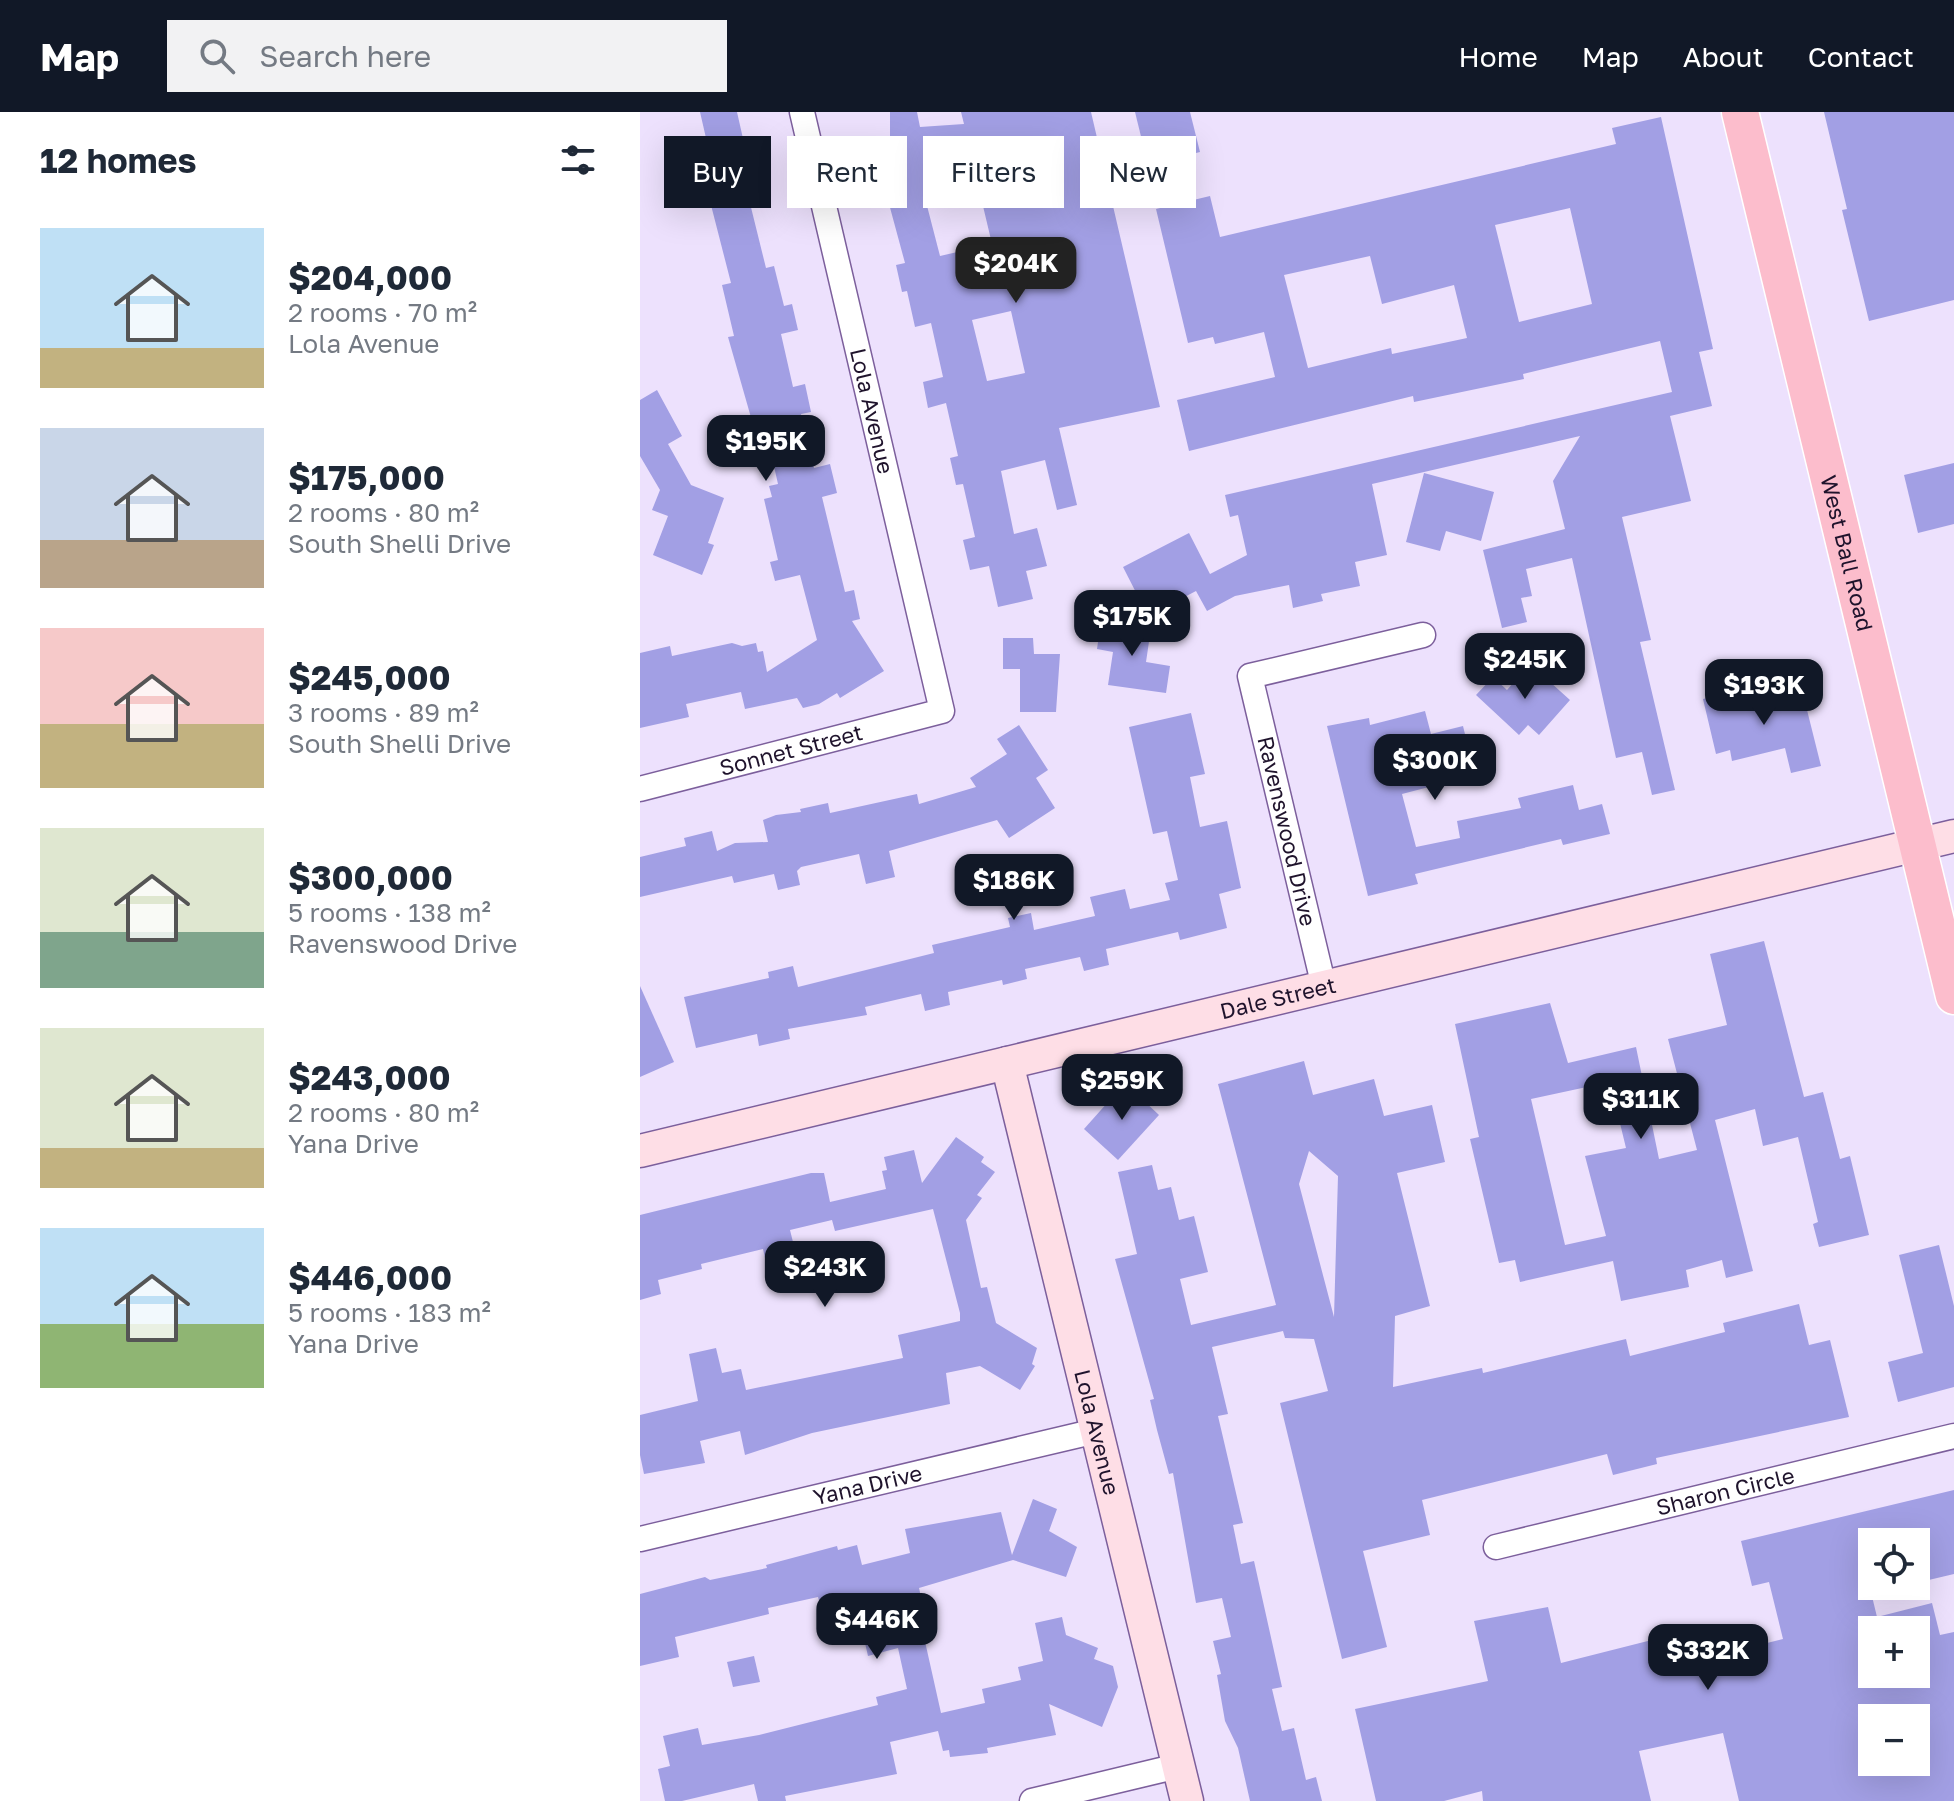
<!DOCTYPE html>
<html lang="en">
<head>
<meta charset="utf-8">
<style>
  body { margin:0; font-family:"Golos Text",sans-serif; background:#f2f2f3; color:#1f2937; height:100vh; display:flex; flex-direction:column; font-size:30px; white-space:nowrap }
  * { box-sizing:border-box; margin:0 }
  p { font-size:26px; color:#747a83 }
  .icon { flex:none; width:44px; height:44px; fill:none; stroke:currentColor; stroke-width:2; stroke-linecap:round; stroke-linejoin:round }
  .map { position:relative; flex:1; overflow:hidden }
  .sheet { display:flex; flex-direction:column; background:#fff; width:640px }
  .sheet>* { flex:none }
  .top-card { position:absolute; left:24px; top:24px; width:760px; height:72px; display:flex; gap:16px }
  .controls { position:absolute; left:1218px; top:1416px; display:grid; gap:16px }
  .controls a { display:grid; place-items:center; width:72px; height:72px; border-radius:0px; background:#fff; box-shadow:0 8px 32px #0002; font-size:40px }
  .price { position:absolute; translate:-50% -68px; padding:0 18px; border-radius:16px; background:#111827; color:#fff; font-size:26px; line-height:52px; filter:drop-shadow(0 2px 4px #0008) }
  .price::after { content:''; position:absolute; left:50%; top:48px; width:24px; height:18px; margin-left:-12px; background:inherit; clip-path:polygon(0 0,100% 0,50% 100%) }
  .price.selected { background:#222; color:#fff }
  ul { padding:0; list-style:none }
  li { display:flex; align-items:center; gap:24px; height:200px; padding:0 40px }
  li span { display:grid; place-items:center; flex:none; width:224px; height:160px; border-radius:0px; color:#555 }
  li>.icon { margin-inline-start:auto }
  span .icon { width:96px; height:96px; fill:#fffc; stroke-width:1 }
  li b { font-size:34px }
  h2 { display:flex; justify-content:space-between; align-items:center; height:96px; padding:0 40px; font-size:34px }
  .tag { padding:0 28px; border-radius:0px; background:#fff; box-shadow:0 8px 32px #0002; font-size:28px; line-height:72px }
  .tag.selected { background:#111827; color:#fff }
  header { display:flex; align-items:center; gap:48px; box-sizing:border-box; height:112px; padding:0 40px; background:#111827; color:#fff }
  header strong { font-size:38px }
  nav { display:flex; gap:44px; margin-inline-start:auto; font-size:28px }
  .search { width:560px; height:72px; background:#f2f2f3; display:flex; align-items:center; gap:20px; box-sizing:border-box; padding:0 28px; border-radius:0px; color:#747a83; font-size:30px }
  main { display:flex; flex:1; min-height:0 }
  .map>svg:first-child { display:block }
  .building { fill:#a29fe4; fill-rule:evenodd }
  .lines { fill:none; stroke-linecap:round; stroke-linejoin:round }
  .street-casing { stroke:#7c5f9c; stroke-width:27 }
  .secondary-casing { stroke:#7c5f9c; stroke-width:35 }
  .primary-casing { stroke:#fff; stroke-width:39 }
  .street { stroke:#fff; stroke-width:24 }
  .secondary { stroke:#fedee6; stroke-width:32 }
  .primary { stroke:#fcbdcc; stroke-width:36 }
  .labels { text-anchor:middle; stroke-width:6; stroke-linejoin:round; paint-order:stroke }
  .street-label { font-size:22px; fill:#1f132c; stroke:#fff }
</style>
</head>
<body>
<header>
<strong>Map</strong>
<div class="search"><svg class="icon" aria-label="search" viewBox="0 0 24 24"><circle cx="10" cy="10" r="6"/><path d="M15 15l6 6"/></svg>Search here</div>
<nav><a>Home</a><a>Map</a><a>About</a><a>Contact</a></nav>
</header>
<main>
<section class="sheet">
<h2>12 homes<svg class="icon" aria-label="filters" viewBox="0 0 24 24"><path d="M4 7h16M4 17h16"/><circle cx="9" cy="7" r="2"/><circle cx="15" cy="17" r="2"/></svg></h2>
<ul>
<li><span style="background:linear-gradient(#bfe0f5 75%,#c2b280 0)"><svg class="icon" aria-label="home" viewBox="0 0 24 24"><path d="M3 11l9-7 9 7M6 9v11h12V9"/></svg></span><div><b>$204,000</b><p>2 rooms · 70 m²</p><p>Lola Avenue</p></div></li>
<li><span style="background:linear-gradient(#c9d6e8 70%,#b9a48a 0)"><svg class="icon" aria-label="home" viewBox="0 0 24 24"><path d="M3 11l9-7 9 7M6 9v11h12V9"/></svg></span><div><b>$175,000</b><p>2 rooms · 80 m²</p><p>South Shelli Drive</p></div></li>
<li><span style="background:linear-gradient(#f6c9c9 60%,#c2b280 0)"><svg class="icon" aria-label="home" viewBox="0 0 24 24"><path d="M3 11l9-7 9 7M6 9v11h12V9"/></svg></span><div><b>$245,000</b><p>3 rooms · 89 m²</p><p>South Shelli Drive</p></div></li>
<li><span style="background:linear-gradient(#dfe7d0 65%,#7fa58c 0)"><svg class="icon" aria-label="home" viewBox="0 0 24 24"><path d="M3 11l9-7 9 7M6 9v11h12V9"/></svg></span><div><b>$300,000</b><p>5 rooms · 138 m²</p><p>Ravenswood Drive</p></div></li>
<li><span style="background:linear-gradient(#dfe7d0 75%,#c2b280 0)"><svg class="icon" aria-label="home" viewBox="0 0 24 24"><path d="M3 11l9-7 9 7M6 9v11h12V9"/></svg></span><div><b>$243,000</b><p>2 rooms · 80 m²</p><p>Yana Drive</p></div></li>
<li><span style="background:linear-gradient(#bfe0f5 60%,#8fb573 0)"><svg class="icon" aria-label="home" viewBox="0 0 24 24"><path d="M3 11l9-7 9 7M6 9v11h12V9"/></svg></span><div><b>$446,000</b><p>5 rooms · 183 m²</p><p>Yana Drive</p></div></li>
</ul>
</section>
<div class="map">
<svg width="1314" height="1689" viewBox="0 0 1314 1689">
  <rect width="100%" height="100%" fill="#ede1fd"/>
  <g class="building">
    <polygon points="60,0 97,0 104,31 113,29 119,55 102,59 126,156 134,154 144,194 152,192 158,218 141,222 153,275 165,272 171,300 161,302 174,356 190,352 197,381 182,385 205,480 214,478 220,507 212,509 244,559 200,586 197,581 179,592 163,596 157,586 105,597 101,580 46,592 49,605 0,616 0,541 30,534 32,544 92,531 102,534 116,531 118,540 123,539 127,560 177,528 160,463 135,469 130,450 138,448 124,387 132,385 129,374 138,372 123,306 112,309 88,225 94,224 82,173 91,171 62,58 66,57 62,41 69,39"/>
    <path d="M250,0H277L280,15L324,12L321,0H451L520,295L419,316L437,393L417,398L405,348L361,359L374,422L397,416L407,454L386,459L393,487L358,495L349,454L330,458L323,428L335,425L323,372L316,373L310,346L318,344L306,291L288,296L283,270L303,265L291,211L275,215L267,179L262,180L256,153L265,151L242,66L266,61L250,34ZM338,73L352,132L300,144L285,86ZM371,199L385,261L347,269L332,208Z"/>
    <polygon points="495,0 550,0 560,40 508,53"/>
    <polygon points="1184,0 1314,0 1314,188 1229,209 1202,98 1207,97"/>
    <path d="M1021,5L1073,237L1059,240L1072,294L1030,304L1051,389L982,405L1011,528L1000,530L1035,678L1012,683L1002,640L976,646L932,446L886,457L892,484L881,486L887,510L862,516L843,438L925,417L913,369L940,324L732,372L747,443L715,450L720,474L681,482L683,489L653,496L649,473L595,484L567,499L556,479L508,504L483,455L549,421L570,462L607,443L598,403L590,405L585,383L1032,280L1020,229L883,262L884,267L774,290L773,284L549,339L537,288L635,265L624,220L575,232L573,225L548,231L516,97L570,84L580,125L976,32L972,16ZM930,96L952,192L879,210L855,113ZM730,144L742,192L814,173L827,226L752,242L751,236L668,256L644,163Z"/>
    <polygon points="17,278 42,324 28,332 51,373 84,386 68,431 74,433 62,463 13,443 28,404 12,398 20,378 0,344 0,288"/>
    <polygon points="1314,351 1314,412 1278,421 1264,363"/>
    <polygon points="784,361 854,380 841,429 806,419 800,439 766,430"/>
    <polygon points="461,509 511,516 506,550 530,554 526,581 468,573 473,540 457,537"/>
    <polygon points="363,526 393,526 394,542 420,542 416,600 380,600 380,557 363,557"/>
    <polygon points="890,552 930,588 899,623 888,613 879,623 836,583 853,565 867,578"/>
    <polygon points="1161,574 1181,654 1151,661 1145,636 1092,649 1090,638 1076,642 1063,587 1093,580 1096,591"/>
    <polygon points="785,599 791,622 823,614 835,663 762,682 776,735 820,726 817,709 881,696 878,686 933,673 939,698 962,692 970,722 923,733 921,727 775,762 778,772 728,784 687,614 729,606 730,613"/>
    <polygon points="551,601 565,662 550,665 560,715 587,709 601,776 579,782 587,816 540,828 538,820 466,837 469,853 444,859 440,845 385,857 387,867 363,873 362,868 308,880 310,893 285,899 281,882 225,895 227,903 148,917 150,927 119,934 117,922 56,936 44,885 129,866 128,860 153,854 158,875 294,841 292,833 370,815 368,806 391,801 394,818 455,804 450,785 485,777 490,797 530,788 525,771 538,768 527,719 513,722 489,615"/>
    <polygon points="379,613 408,658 396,666 415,696 369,726 357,708 249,739 255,765 226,772 219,742 161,755 157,759 160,773 138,778 134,762 94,771 92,764 0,785 0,745 46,734 44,726 72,719 77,739 95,731 128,730 123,708 136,703 161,700 160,697 188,691 190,701 277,682 279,692 336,675 330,666 367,642 357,627"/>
    <path d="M1124,829L1164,985L1183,980L1200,1047L1210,1044L1229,1123L1179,1135L1173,1112L1178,1110L1158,1025L1123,1034L1115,997L1075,1008L1113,1159L1086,1166L1082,1148L1046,1158L1049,1175L981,1189L973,1149L880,1170L875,1148L859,1151L830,1027L839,1025L815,912L910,891L928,951L996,935L1019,1047L1057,1038L1028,927L1087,913L1070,842ZM970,970L986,1036L945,1044L966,1124L925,1133L891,987Z"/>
    <polygon points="0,874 34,950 0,965"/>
    <path d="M664,949L673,983L734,967L744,1004L792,993L805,1050L757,1061L790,1194L755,1204L753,1275L842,1256L843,1261L986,1227L990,1244L1085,1220L1083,1211L1159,1192L1169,1233L1190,1228L1209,1305L1016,1346L1017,1352L973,1363L967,1342L782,1388L790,1423L723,1439L747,1535L702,1547L640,1291L688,1279L674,1227L645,1226L643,1219L572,1235L588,1302L578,1304L603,1411L593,1413L601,1452L614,1449L642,1575L632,1577L642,1619L654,1616L666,1668L676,1665L682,1689H610L598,1636L585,1609L577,1563L581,1562L573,1529L591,1525L582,1486L556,1491L533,1361L529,1362L517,1318L510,1288L514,1287L475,1147L497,1142L478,1060L512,1053L518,1078L531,1075L539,1108L554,1104L568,1160L540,1167L551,1213L636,1193L578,972ZM669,1039L698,1064L694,1205L659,1072Z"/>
    <polygon points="485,971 519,1003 478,1048 444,1017"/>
    <polygon points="316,1025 344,1045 341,1050 355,1060 337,1083 342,1086 326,1108 341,1176 347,1175 356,1211 397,1236 392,1252 395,1254 380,1278 340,1254 306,1261 310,1292 172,1321 105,1343 100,1319 60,1329 65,1351 4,1362 0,1343 0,1303 58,1289 49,1242 76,1236 82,1261 101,1257 106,1278 263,1246 258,1223 320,1209 320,1201 293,1097 195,1119 192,1108 150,1118 153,1130 146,1132 148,1141 125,1146 123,1137 61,1152 62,1157 18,1168 21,1182 0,1188 0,1103 171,1061 184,1061 190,1090 246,1077 242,1059 247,1058 244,1045 274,1038 282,1071"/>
    <polygon points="1299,1133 1314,1194 1314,1275 1258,1290 1248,1250 1283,1241 1259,1143"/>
    <path d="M1314,1378V1462L1276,1471V1430H1227L1230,1445L1223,1447L1237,1505L1292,1491L1300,1523L1314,1520V1689H1099L1083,1621L999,1639L1011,1689H843L842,1679L804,1689H736L715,1597L848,1569L834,1509L908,1495L921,1551L1067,1514L1075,1544L1143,1527L1129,1470L1112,1474L1101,1429ZM1232,1518H1276V1562H1232ZM1232,1606H1276V1650H1232Z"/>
    <polygon points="393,1387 417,1397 409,1419 437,1435 426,1465 373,1448 279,1476 288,1515 282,1516 301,1601 345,1591 342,1577 381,1568 378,1555 403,1549 395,1511 422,1505 426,1523 458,1536 454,1547 473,1554 478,1575 462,1615 409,1592 416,1623 347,1636 348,1641 310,1645 309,1638 303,1639 298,1619 250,1630 257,1662 145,1684 146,1689 118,1689 114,1672 42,1689 25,1689 18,1657 30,1654 23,1624 58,1616 62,1633 119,1623 238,1593 236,1585 267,1577 258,1536 228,1544 214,1484 180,1492 178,1485 128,1496 129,1502 35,1525 39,1545 0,1554 0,1482 65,1465 70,1468 127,1456 126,1453 197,1434 198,1438 217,1433 222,1453 270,1441 265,1417 361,1400 372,1443"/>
    <polygon points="114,1544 120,1570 93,1575 87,1550"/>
  </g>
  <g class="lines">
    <g class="street-casing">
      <g id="street">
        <path id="s1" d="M0,677L302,599L162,0"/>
        <polyline points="684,875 610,564 783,523"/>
        <path id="s2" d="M0,1427L456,1319"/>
        <path id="s3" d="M856,1435L1314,1324"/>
        <polyline points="392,1689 538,1654"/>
      </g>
    </g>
    <g class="secondary-casing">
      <g id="secondary">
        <path id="s4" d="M367,951L547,1689"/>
        <path id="s5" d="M0,1039L1314,724"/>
      </g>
    </g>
    <g class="primary-casing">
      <g id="primary">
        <path id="s6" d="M1100,0L1314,884"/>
      </g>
    </g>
    <use href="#street" class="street"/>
    <use href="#secondary" class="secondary"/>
    <use href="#primary" class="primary"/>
  </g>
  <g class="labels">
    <g class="street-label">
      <text transform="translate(232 299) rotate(77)" y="8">Lola Avenue</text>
      <text dy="8" stroke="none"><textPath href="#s6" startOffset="454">West Ball Road</textPath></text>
      <text dy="8" stroke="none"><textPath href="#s1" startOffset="156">Sonnet Street</textPath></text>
      <text transform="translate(647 719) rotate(77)" y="8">Ravenswood Drive</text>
      <text dy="8" stroke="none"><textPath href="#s5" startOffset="656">Dale Street</textPath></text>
      <text dy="8" stroke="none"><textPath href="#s4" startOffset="380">Lola Avenue</textPath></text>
      <text dy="8" stroke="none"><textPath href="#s2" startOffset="234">Yana Drive</textPath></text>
      <text dy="8" stroke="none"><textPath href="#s3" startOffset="236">Sharon Circle</textPath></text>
    </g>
  </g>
</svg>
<div class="controls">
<a><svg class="icon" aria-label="locate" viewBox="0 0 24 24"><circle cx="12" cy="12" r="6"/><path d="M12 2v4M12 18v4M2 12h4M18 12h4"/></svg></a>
<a>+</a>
<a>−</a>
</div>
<b class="price selected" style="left:376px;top:193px">$204K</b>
<b class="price" style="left:126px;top:371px">$195K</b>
<b class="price" style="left:492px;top:546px">$175K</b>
<b class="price" style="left:885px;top:589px">$245K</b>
<b class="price" style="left:1124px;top:615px">$193K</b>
<b class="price" style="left:795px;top:690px">$300K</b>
<b class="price" style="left:374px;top:810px">$186K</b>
<b class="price" style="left:482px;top:1010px">$259K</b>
<b class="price" style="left:1001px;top:1029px">$311K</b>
<b class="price" style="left:185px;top:1197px">$243K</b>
<b class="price" style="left:237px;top:1549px">$446K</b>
<b class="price" style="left:1068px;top:1580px">$332K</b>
<div class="top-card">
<a class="tag selected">Buy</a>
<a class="tag">Rent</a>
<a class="tag">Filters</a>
<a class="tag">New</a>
</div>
</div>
</main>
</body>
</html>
